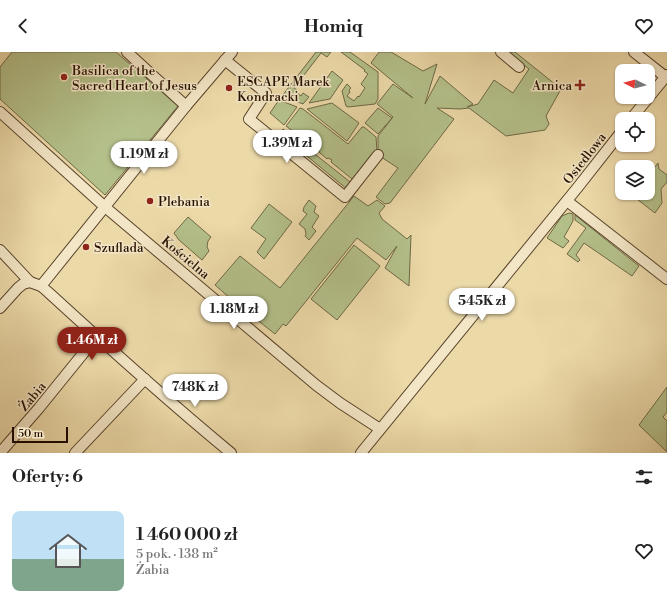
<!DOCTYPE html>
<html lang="pl">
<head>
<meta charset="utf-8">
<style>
  body { margin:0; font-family:"Libre Bodoni",serif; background:#f6f6f6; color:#222; height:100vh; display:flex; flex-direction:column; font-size:15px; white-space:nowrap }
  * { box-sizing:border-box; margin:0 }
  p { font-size:13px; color:#767676 }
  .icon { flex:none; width:22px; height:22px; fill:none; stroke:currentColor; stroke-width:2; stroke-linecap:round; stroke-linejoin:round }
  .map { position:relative; height:401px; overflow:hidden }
  .details { display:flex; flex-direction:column; background:#fff; flex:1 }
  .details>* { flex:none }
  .needle { width:26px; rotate:276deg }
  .controls { position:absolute; left:615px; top:12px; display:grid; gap:8px }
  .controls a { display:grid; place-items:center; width:40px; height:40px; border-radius:8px; background:#fff; box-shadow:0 1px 3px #0004; font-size:20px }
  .scale { position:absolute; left:12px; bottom:10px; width:56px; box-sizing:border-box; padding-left:4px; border:2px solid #271000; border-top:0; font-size:11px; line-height:14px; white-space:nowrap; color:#271000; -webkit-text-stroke:3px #f3e6c6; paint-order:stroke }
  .price { position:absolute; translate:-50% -34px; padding:0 9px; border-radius:14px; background:#fff; color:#222; font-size:13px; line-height:26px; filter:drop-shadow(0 1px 2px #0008) }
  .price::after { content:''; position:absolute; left:50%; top:24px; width:12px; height:9px; margin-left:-6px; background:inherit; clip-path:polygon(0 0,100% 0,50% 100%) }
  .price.current { background:#8f2418; color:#fff }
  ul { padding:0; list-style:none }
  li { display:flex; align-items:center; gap:12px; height:100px; padding:0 12px }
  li+li { border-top:1px solid #e0e0e0 }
  li span { display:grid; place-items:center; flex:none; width:112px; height:80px; border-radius:8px; color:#555 }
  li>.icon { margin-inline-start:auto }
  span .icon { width:48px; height:48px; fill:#fffc; stroke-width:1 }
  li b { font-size:17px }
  h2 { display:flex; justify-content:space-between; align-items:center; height:48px; padding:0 12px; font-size:17px }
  header { display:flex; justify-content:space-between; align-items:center; height:52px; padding:0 12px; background:#fff; font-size:18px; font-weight:700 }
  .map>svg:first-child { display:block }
  .green { fill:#b4c08a; stroke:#6e6845 }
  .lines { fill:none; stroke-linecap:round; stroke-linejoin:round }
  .minor-casing { stroke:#58422a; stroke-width:12 }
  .minor { stroke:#f3e6c6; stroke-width:10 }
  .poi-dot { fill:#8f2418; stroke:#f3e6c6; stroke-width:1.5 }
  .labels { text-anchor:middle; stroke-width:3; stroke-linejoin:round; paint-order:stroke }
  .poi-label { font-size:13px; fill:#271000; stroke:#f3e6c6; text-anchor:start }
  .street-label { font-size:13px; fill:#271000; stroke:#f3e6c6 }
</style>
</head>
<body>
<header><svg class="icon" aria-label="back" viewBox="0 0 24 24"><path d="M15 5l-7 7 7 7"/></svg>Homiq<svg class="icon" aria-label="heart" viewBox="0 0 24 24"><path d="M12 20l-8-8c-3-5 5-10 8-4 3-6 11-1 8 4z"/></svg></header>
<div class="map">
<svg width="667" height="401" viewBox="0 0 667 401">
  <rect width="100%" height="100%" fill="#ecd9a8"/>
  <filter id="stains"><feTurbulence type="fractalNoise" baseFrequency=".005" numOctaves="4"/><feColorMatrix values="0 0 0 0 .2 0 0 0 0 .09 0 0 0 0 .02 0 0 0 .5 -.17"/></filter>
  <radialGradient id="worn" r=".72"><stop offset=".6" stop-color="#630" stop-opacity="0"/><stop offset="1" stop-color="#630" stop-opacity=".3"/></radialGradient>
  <g class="green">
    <polygon points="12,0 116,0 178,54 105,143 0,47 0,15"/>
    <polygon points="316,0 331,0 327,5 321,1 294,36 297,38 296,40 301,44 303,41 309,45 303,52 282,44"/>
    <polygon points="341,0 350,0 378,20 378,47 375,52 348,55 346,54 342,39 347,32 351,36 349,38 350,40 347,44 354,49 358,44 359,45 365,36 361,32 368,22 364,19 365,18"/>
    <polygon points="379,0 391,0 423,19 437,12 425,52 440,24 473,52 467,55 478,52 494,28 513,41 529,17 507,0 515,0 561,37 546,64 549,72 545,78 506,84 469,56 460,57 437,56 454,67 390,151 385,152 376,145 398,116 378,103 378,84 393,65 377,52 393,32 413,46 371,11"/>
    <polygon points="332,19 343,28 330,47 309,51"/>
    <polygon points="279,48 297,55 284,73 270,61"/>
    <polygon points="332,51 359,71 347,89 307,57"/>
    <polygon points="300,56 303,57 348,92 362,75 364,75 376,85 377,99 352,127 331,110 332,108 328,106 327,107 319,100 319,98 317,96 316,98 309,92 309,91 307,88 305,89 298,83 298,81 296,79 294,80 286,74"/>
    <polygon points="378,56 392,66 378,82 365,71"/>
    <polygon points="283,77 354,133 347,137 280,82"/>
    <polygon points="658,111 659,117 667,123 667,130 661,137 662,151 655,161 633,144 635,141 648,141 648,124"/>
    <polygon points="354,144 368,154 377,148 385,154 379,161 382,167 407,187 411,183 409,234 385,216 397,194 386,208 357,186 286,274 283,272 275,282 256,267 255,268 215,233 240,204 280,236"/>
    <polygon points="309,148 316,154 314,160 319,164 312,175 316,179 309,188 305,184 306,182 305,177 299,172 307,162 303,159 304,155"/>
    <polygon points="269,152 292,170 264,207 257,200 266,187 251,176"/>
    <polygon points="569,161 573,162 573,169 564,185 569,189 563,196 547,186 562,164"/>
    <polygon points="575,163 639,214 632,224 584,191 576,203 580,208 578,210 567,202 586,176 575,168"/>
    <polygon points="188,165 211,185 208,189 207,195 209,199 202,208 179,188 174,181"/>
    <polygon points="354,193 380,214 337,268 311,247"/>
    <polygon points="667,335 667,360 663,365 667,369 667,400 639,373"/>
  </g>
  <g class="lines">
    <g class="minor-casing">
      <g id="minor">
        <polyline points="127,0 186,54"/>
        <polyline points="501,0 519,15"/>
        <polyline points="634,0 667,26"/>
        <polyline points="225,8 266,41 249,67 345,145 378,103"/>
        <polyline points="0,60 105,155 316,333 340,351 380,377"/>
        <polyline points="631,67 667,23"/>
        <polyline points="567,149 667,227"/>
        <polyline points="0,198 30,230"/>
        <path d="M30,230L41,234L48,240C108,295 168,349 231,401"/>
        <polyline points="41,234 186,54 232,0"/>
        <polyline points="0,256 18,236 23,232 30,230"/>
        <polyline points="0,401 39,356 90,293 98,286"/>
        <polyline points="75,401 145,327"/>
        <polyline points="361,401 578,135 622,79"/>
      </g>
    </g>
    <use href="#minor" class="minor"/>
  </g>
  <g class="poi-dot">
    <circle cx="64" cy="25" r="4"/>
    <path d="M578 27h4v4h4v4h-4v4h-4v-4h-4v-4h4z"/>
    <circle cx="229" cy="36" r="4"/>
    <circle cx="150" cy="149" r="4"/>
    <circle cx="86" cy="195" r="4"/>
  </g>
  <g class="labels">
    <g class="poi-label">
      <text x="72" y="23">Basilica of the<tspan x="72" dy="15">Sacred Heart of Jesus</tspan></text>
      <text x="237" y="34">ESCAPE Marek<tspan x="237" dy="15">Kondracki</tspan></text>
      <text x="572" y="38" text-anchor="end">Arnica</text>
      <text x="158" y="154">Plebania</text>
      <text x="94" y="200">Szuflada</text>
    </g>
    <g class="street-label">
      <text transform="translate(584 106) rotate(-52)" y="5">Osiedlowa</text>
      <text transform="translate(186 205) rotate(40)" y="5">Kościelna</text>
      <text transform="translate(32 344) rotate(-50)" y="5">Żabia</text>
    </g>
  </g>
  <rect width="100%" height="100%" filter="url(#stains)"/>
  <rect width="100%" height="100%" fill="url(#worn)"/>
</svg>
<div class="controls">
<a><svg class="needle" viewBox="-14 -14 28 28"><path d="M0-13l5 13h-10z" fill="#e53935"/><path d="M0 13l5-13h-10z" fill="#767676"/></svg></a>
<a><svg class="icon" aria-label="locate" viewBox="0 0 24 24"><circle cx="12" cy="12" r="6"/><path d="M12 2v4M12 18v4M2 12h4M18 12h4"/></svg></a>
<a><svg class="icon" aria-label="layers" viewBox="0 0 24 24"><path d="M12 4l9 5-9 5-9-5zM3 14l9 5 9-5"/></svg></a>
</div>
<div class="scale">50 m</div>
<b class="price" style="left:287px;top:112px">1.39M zł</b>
<b class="price" style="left:144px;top:123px">1.19M zł</b>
<b class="price" style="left:482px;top:270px">545K zł</b>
<b class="price" style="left:234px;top:278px">1.18M zł</b>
<b class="price current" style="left:92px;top:309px">1.46M zł</b>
<b class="price" style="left:195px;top:356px">748K zł</b>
</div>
<section class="details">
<h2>Oferty: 6<svg class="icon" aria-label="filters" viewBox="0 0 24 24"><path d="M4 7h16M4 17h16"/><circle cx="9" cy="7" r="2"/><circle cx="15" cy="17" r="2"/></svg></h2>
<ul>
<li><span style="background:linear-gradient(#bfe0f5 60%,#7fa58c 0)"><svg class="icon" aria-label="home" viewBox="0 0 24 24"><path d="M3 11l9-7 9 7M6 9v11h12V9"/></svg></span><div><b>1 460 000 zł</b><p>5 pok. · 138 m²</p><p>Żabia</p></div><svg class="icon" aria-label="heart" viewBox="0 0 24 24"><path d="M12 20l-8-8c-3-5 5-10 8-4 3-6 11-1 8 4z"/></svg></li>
</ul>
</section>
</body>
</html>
